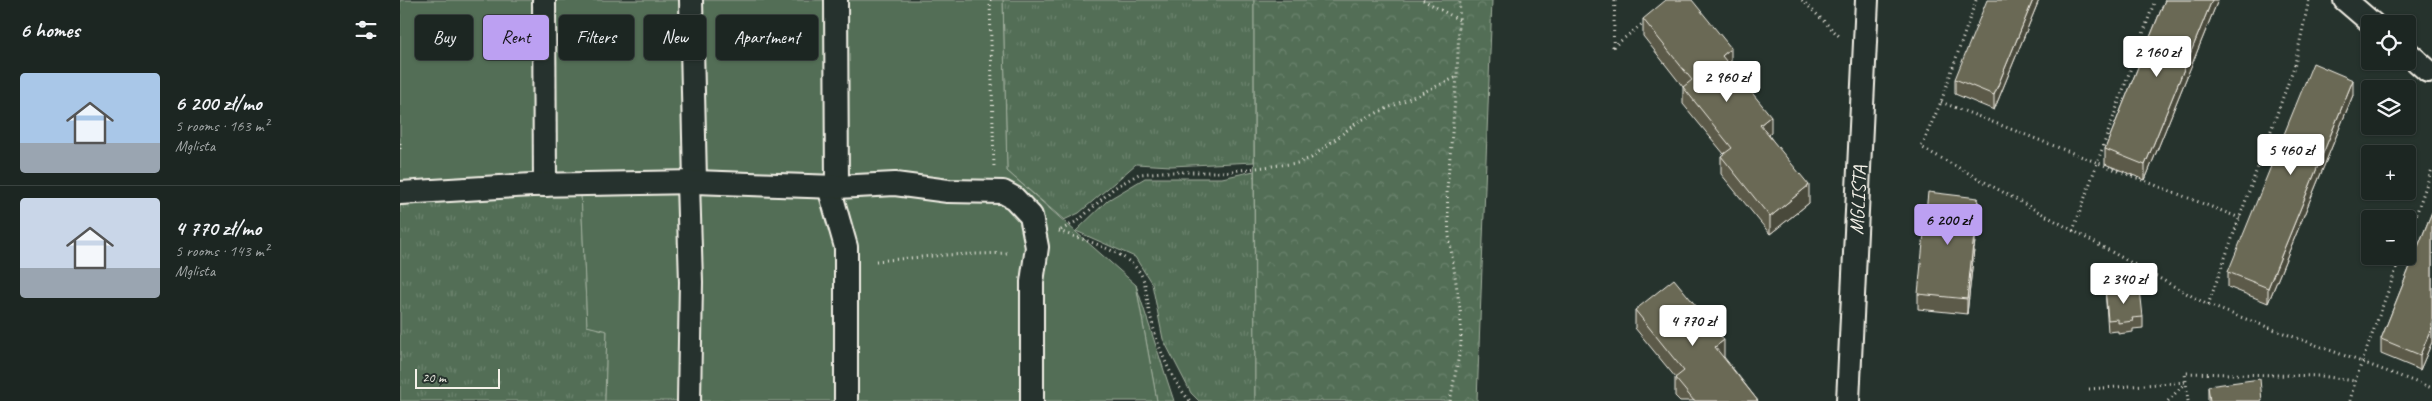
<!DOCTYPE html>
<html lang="en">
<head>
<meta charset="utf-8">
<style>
  body { margin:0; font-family:Caveat,sans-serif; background:#252e2a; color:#f1f3f6; height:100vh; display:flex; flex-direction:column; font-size:19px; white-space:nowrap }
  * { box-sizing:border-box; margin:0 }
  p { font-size:16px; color:#a0a5a5 }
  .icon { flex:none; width:28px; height:28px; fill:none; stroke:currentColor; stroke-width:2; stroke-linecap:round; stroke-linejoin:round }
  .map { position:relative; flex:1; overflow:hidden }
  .side { display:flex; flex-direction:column; background:#1c2622; width:400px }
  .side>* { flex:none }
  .guide { position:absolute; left:15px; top:15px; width:475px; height:45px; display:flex; gap:10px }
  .buttons { position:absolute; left:1961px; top:15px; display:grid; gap:10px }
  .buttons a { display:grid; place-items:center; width:55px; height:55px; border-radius:5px; background:#1c2622; box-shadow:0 1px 4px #0004,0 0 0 1px #3a4340; font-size:25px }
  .scale { position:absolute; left:15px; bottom:12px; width:85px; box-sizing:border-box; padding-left:5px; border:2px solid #f4f1e8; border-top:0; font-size:14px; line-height:18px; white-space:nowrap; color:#f4f1e8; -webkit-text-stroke:4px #26332d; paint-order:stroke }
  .price { position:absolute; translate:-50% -42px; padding:0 11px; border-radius:5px; background:#fff; color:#222; font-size:16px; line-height:32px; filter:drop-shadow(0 1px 2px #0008) }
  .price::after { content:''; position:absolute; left:50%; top:30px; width:15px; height:11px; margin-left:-8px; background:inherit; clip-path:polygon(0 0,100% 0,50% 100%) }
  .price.current { background:#bca0f2; color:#111 }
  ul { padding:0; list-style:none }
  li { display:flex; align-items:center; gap:15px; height:125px; padding:0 20px }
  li+li { border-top:1px solid #3a4340 }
  li span { display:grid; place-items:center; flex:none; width:140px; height:100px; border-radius:5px; color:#555 }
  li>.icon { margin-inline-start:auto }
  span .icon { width:60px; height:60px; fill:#fffc; stroke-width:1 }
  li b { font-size:21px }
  h2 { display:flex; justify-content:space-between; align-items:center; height:60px; padding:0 20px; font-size:21px }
  .tag { padding:0 18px; border-radius:5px; background:#1c2622; box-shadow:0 1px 4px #0004,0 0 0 1px #3a4340; font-size:18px; line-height:45px }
  .tag.current { background:#bca0f2; color:#111 }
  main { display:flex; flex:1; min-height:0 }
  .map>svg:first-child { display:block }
  .grass { fill:url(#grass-tufts); stroke:#a3b09f }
  .forest { fill:url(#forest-crowns); stroke:#a3b09f }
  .garden { fill:#526e56; stroke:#a3b09f }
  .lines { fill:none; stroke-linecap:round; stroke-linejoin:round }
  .minor-casing { stroke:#f4f1e8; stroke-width:26 }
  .path { stroke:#f4f1e8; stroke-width:3; stroke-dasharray:1 4; stroke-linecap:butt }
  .minor { stroke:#26332d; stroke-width:22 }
  .wall { fill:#5b5a48; stroke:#f4f1e8 }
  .shaded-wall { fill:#4a4a3b; stroke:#f4f1e8 }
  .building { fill:#6a6954; stroke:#f4f1e8 }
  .labels { text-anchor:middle; stroke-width:4.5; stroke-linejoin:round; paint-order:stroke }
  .street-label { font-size:20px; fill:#f4f1e8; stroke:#26332d }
</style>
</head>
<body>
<main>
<section class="side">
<h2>6 homes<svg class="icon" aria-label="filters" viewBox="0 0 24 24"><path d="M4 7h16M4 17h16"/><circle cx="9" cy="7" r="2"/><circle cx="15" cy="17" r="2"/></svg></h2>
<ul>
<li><span style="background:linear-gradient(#a9c7e8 70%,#9aa5b1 0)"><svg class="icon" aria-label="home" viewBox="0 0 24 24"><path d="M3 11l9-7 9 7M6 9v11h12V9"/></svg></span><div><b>6 200 zł/mo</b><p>5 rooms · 163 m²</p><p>Mglista</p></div></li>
<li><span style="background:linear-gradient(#c9d6e8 70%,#9aa5b1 0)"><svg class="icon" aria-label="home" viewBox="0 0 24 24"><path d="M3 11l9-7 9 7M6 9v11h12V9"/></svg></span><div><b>4 770 zł/mo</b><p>5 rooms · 143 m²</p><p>Mglista</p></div></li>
</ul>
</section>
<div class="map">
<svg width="2032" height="401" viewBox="0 0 2032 401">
  <defs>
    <pattern id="grass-tufts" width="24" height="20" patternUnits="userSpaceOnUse" patternTransform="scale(1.25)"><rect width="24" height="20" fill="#526e56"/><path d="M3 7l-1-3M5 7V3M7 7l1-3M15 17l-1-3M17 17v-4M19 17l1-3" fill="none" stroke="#6c836e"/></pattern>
    <pattern id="forest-crowns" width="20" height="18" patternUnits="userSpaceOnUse" patternTransform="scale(1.25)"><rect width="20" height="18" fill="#526e56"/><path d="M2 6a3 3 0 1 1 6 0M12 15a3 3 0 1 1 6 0" fill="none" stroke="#6c836e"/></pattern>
  </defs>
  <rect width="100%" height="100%" fill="#26332d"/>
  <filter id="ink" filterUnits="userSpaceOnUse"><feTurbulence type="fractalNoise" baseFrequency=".02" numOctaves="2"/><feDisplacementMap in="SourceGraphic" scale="10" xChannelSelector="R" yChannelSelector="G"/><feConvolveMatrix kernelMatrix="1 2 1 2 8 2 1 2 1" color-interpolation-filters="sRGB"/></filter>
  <g filter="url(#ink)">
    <g class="grass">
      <polygon points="603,0 854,0 854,162 771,166 736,164 679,213 664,220 607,171"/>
      <polygon points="854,171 855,401 799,401 791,393 763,339 752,284 735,257 676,231 708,200 745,178 822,178"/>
      <polygon points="181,193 187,326 207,330 205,401 0,401 0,205"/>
      <polygon points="736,285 774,401 757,401"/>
    </g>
    <polygon class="forest" points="854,0 1092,0 1077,401 855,401"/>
    <polygon class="garden" points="0,0 603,0 607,171 736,285 757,401 205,401 207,331 187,326 181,193 0,205"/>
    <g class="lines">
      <g class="minor-casing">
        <g id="minor">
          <polyline points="144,0 145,185"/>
          <polyline points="291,0 295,182"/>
          <polyline points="436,0 437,187"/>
          <polyline points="1945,0 1973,24"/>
          <polyline points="2008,53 2028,71"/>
          <polyline points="288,183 291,282 289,401"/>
          <polyline points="429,187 446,247 446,401"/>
          <polyline points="0,193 132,185 295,182 437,187 495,184 548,191 603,192 614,198 631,216 637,247 632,282 632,401"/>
          <path id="s1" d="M1448,401L1467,0"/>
        </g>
      </g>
      <g class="path">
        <polyline points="590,0 594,168"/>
        <polyline points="1023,0 1059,20"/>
        <polyline points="1402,0 1439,36"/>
        <polyline points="1576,0 1541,102 1521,147 1808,305 2032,388"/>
        <polyline points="1213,47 1246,21"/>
        <polyline points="1213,47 1215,0"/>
        <polyline points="1541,102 1840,218"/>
        <polyline points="0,143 0,149"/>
        <polyline points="661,230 679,220 714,188 739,174 763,172 824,172 897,163 911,158 959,121 1057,77"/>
        <path d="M659,231C685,241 719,248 738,270C748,282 746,300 750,314C757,345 769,377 790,401"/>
        <polyline points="1673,231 1755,0"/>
        <polyline points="2008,238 2032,169"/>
        <polyline points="476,261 544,255 610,253"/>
        <polyline points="1808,305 1895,64 1909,0"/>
        <polyline points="1689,389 1786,382"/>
        <polyline points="1050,401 1061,345 1061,316 1049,236 1047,190 1057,77 1060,0"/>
        <polyline points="1768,401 1785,383"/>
        <polyline points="1788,401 1785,373 1921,376 1955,381"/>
        <polyline points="1950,401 1955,381 2001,256"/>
      </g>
      <use href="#minor" class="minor"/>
    </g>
    <g class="wall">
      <polygon points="1639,0 1594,110 1555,94 1555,79"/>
      <polygon points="1765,0 1818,0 1745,180 1705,164 1705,149"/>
      <polygon points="1243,19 1331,65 1330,66 1371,133 1369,135 1409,203 1370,234 1321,174 1321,156 1324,154 1283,104 1283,87 1243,36"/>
      <polygon points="1953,95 1868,303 1828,287 1828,272"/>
      <polygon points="2032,212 2032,342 2020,370 1981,354 1981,339"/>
      <polygon points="1578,213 1567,314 1518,309 1518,294"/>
      <polygon points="1705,288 1718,292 1743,317 1743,328 1733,329 1733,332 1718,334 1718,331 1708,332"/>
      <polygon points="1235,310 1324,357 1358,401 1280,401 1275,396 1275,378 1276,378 1235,328"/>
      <polygon points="1808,386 1862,401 1808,401"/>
    </g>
    <g class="shaded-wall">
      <polygon points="1633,0 1639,0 1594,110 1594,95"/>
      <polygon points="1812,0 1818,0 1745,180 1745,165"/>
      <polygon points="1331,48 1331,65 1322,73 1322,56"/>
      <polygon points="1953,80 1953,95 1868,303 1868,288"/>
      <polygon points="1371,116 1371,133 1360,142 1360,125"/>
      <polygon points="1409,185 1409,203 1370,234 1370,217"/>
      <polygon points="1578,198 1578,213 1567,314 1567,299"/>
      <polygon points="2032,327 2032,342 2020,370 2020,355"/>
      <polygon points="1324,340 1324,357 1315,364 1315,347"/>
    </g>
    <g class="building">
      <polygon points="1266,0 1292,0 1331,48 1322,56 1371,116 1360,125 1409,185 1370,217 1321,156 1332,148 1283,87 1292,80 1243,19"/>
      <polygon points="1587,0 1633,0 1594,95 1555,79"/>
      <polygon points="1765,0 1812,0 1745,165 1705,149"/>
      <polygon points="1913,63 1953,80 1868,288 1828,272"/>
      <polygon points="1528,192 1578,198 1567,299 1518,294"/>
      <polygon points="2032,212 2032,327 2020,355 1981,339"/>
      <polygon points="1274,279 1324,340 1315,347 1358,401 1294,401 1275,378 1284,371 1235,310"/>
      <polygon points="1717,287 1718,292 1740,289 1743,317 1732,318 1733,321 1718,323 1718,319 1708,320 1705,288"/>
      <polygon points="1860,379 1862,401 1810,401 1808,386"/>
    </g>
  </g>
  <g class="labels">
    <g class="street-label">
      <text dy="7" stroke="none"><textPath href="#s1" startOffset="201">MGLISTA</textPath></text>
    </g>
  </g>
</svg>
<div class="buttons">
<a><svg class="icon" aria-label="locate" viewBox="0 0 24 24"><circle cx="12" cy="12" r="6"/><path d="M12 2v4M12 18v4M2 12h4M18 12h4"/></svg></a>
<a><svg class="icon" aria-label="layers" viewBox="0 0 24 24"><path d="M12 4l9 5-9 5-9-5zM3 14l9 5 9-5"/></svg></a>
<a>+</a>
<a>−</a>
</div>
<div class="scale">20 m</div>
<b class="price" style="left:1757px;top:78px">2 160 zł</b>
<b class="price" style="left:1327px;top:103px">2 960 zł</b>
<b class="price" style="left:1891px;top:176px">5 460 zł</b>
<b class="price current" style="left:1548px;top:246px">6 200 zł</b>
<b class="price" style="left:1724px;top:305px">2 340 zł</b>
<b class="price" style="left:1293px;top:347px">4 770 zł</b>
<div class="guide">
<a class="tag">Buy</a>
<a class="tag current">Rent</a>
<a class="tag">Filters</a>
<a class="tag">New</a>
<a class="tag">Apartment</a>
</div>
</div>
</main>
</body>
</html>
